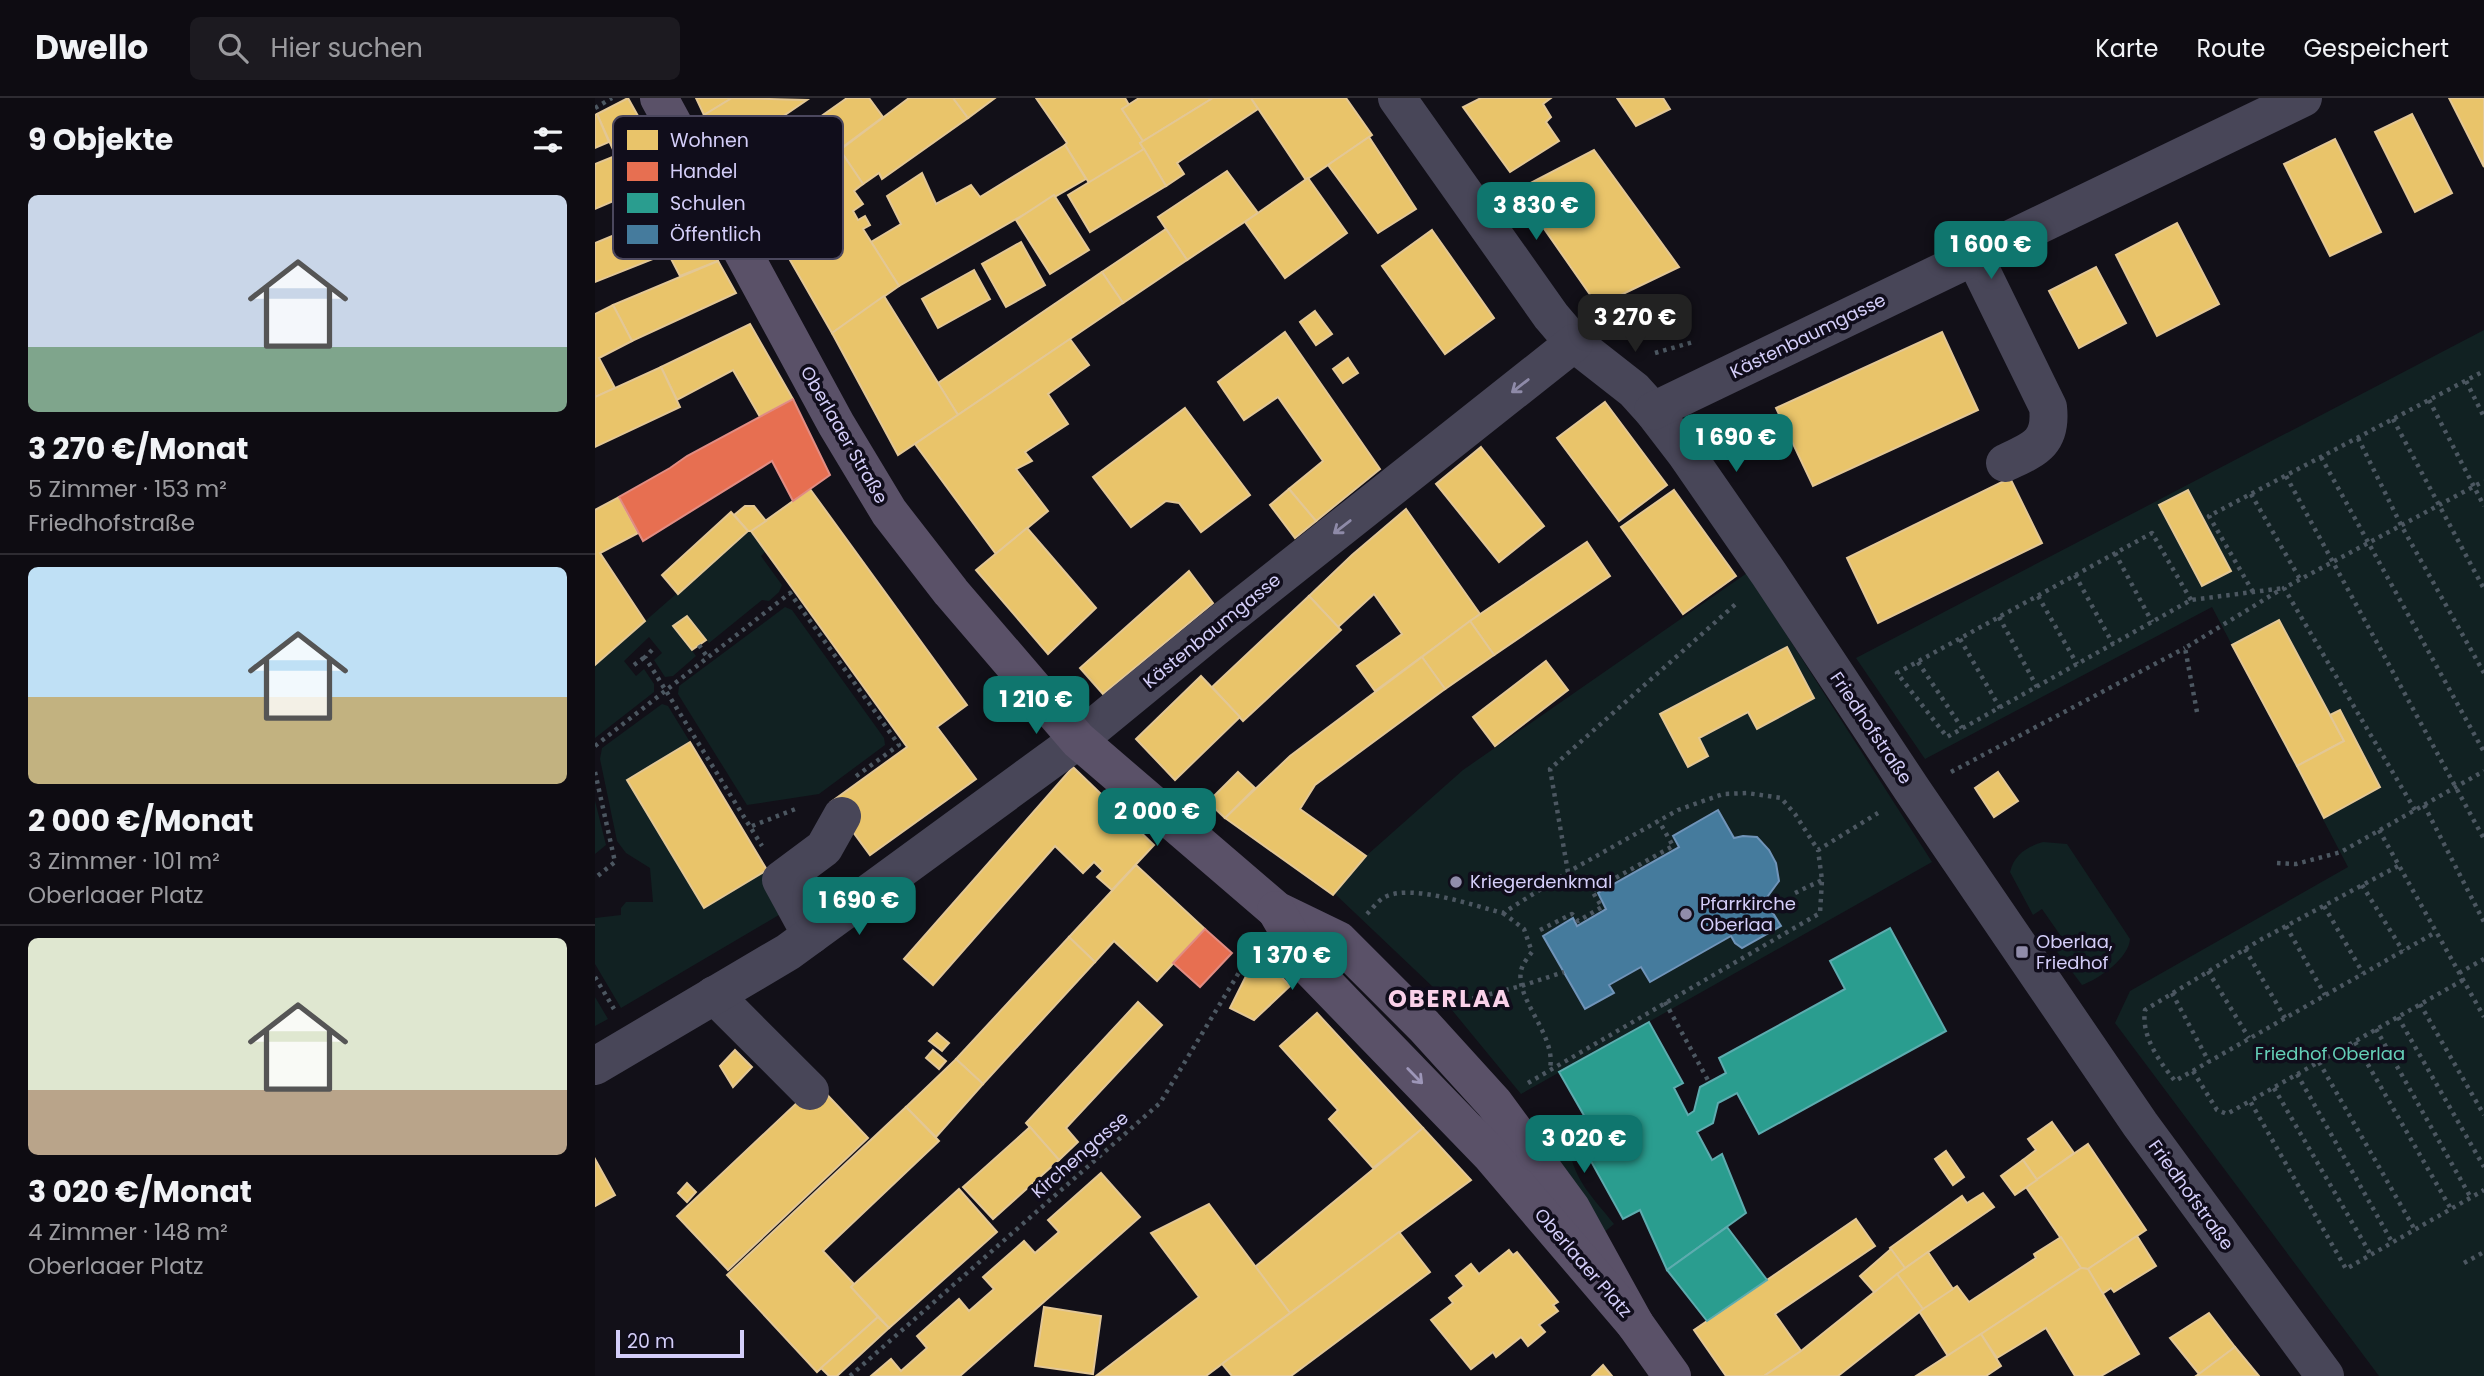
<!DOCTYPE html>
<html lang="de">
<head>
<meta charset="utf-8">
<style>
  body { margin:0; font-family:Poppins,sans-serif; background:#1c1a20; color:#f1f3f6; height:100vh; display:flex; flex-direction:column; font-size:26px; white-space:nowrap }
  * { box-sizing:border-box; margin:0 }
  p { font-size:23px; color:#9b9b9f }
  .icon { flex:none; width:38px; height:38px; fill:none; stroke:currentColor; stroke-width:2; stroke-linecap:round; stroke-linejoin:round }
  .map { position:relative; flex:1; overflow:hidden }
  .drawer { display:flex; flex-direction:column; background:#0e0c12; width:595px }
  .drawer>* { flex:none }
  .scale { position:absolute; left:21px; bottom:18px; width:128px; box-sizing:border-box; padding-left:7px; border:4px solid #d4cef9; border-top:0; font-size:19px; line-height:24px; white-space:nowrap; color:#d4cef9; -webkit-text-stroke:5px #100d1b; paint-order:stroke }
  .price { position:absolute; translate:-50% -60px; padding:0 16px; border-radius:14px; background:#0f766e; color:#fff; font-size:23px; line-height:46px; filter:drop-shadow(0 2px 4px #0008) }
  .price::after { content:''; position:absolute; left:50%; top:42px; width:21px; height:16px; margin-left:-10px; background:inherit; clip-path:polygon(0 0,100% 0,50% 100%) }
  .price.on { background:#222; color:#fff }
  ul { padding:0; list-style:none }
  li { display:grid; align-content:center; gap:14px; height:371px; padding:0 28px }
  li+li { border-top:2px solid #2e2c32 }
  li span { display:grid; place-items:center; height:217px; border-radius:10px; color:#555 }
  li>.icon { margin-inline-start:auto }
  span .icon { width:126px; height:126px; fill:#fffc; stroke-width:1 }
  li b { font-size:30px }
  h2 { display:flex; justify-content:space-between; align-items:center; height:84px; padding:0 28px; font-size:30px }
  header { display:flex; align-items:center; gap:42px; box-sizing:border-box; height:98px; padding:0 35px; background:#0e0c12; border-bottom:2px solid #2e2c32 }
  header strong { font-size:33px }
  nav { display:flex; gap:38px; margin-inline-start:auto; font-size:24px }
  .search { width:490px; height:63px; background:#1c1a20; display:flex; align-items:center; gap:18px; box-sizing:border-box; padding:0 24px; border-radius:10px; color:#9b9b9f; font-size:26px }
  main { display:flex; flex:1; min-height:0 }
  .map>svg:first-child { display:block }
  .green { fill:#112122 }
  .homes { fill:#e9c46a; stroke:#e3c795; stroke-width:2 }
  .shops { fill:#e76f51; stroke:#e18c83; stroke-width:2 }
  .schools { fill:#2a9d8f; stroke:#5dacaf; stroke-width:2 }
  .public { fill:#457b9d; stroke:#7094b9; stroke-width:2 }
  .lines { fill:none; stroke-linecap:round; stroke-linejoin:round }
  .path { stroke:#4c5761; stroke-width:4.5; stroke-dasharray:3.5 5; stroke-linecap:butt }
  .minor { stroke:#484658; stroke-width:38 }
  .major { stroke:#5a5168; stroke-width:38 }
  .oneway { stroke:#8e8aa8 }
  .oneway2 { stroke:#9d96b8 }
  .poi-dot { fill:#908caa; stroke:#100d1b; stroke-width:2.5 }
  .labels { text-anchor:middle; stroke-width:7; stroke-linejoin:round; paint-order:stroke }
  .street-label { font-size:18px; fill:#d4cef9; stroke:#100d1b }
  .poi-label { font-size:18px; fill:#d4cef9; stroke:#100d1b; text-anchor:start }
  .park-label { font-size:18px; fill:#64cfb7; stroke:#100d1b }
  .district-label { font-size:24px; font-weight:bold; letter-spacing:2px; fill:#f9d0e9; stroke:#100d1b }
  .key { fill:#100d1b; stroke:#4b475e; stroke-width:2 }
  .key-label { font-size:19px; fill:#d4cef9 }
</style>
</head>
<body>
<header>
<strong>Dwello</strong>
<div class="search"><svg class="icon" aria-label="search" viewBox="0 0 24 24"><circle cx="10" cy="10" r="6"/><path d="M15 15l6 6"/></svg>Hier suchen</div>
<nav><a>Karte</a><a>Route</a><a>Gespeichert</a></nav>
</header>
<main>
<section class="drawer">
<h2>9 Objekte<svg class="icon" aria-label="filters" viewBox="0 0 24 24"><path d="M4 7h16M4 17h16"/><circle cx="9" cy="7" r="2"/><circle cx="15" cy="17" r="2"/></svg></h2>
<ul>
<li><span style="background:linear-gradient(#c9d6e8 70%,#7fa58c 0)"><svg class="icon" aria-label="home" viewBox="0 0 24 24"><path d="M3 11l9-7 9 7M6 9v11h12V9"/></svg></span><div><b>3 270 €/Monat</b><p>5 Zimmer · 153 m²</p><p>Friedhofstraße</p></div></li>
<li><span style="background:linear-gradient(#bfe0f5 60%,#c2b280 0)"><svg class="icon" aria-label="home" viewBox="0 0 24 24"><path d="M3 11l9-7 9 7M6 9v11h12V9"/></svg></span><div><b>2 000 €/Monat</b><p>3 Zimmer · 101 m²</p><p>Oberlaaer Platz</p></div></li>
<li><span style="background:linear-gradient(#dfe7d0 70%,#b9a48a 0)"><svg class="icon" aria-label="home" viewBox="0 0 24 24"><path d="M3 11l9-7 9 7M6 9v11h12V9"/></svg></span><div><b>3 020 €/Monat</b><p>4 Zimmer · 148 m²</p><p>Oberlaaer Platz</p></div></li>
</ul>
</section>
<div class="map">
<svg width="1889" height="1278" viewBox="0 0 1889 1278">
  <rect width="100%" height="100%" fill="#121018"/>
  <g class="green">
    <polygon points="1889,232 1889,1278 1784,1278 1520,925 1535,893 1753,769 1617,509 1330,661 1261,560"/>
    <polygon points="153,433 156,433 171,453 166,458 187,487 184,494 174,503 167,502 114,545 92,518 79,528 101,558 78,578 70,579 59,562 67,555 54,539 29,563 41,578 49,571 59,586 59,594 0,640 0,567"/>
    <polygon points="1152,475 1337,764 926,996 838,889 739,795 771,758 868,672"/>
    <polygon points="190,509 197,512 289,640 290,647 224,696 152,707 83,596 84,588"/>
    <polygon points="67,606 73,608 95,644 32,682 109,810 172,772 189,814 26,910 0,866 0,820 26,817 26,810 31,804 58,804 55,770 31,755 22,743 5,661 7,650"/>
    <polygon points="0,703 11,747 0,756"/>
    <path d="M1448,744L1472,746L1535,841C1534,860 1504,881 1487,887L1460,851L1470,844L1447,811L1438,817L1415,774C1419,757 1431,749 1448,744Z"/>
    <polygon points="0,899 13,921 0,928"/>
    <path d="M968,1036L973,1040C976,1080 996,1097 1019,1126L1008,1135L948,1044Z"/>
  </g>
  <g class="homes">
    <polygon points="33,0 57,43 20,56 2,16"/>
    <polygon points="101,0 137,0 109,17"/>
    <polygon points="137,0 212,2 187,19 218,71 165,110 109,17"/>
    <polygon points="252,0 274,0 288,19 218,71 198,38"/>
    <polygon points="314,0 358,0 373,20 287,81 284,75 268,86 245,52"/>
    <polygon points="358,0 400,0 373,20"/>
    <polygon points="441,0 530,0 534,7 527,11 548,43 545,45 549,51 494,85 470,47 472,45"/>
    <polygon points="544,0 618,0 548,43 527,11"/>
    <polygon points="618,0 656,0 663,11 582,65 589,76 571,88 545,45"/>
    <polygon points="656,0 751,0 777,37 711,82"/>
    <polygon points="886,0 956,0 948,6 956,19 951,24 964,43 915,74 868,9"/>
    <polygon points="1022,0 1068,0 1075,11 1041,28"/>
    <polygon points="1854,0 1889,0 1889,69"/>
    <polygon points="2,16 14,44 0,50 0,17"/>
    <polygon points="1817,16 1857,95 1820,114 1780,34"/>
    <polygon points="774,39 821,111 783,135 733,67"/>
    <polygon points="1740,41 1786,134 1735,158 1689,66"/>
    <polygon points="57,43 92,107 46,125 30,98 0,111 0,66"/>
    <polygon points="470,47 491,81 304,188 276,144 306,126 292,98 327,75 341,106 376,87 385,99"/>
    <polygon points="549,51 571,88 495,134 473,97"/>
    <polygon points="245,52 268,86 259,93 268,106 258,113 263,122 270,118 275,127 268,131 304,188 237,235 165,110"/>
    <polygon points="999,52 1084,169 1003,208 922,92"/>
    <polygon points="632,73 663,115 592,162 563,119"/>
    <polygon points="713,80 752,135 690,180 650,124"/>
    <polygon points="459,97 494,152 455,176 421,122"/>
    <polygon points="92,107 123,163 85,178 73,155 0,184 0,145"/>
    <polygon points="1582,125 1624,206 1562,238 1521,157"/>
    <polygon points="571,131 592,162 528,205 507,174"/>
    <polygon points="837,132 899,220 850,256 787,168"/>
    <polygon points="426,144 450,187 411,209 387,166"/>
    <polygon points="123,163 141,195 37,243 18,207"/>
    <polygon points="1501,169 1531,225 1484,250 1454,193"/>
    <polygon points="379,172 395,201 343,230 327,201"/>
    <polygon points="507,174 528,205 363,317 343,285"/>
    <polygon points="289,198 363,317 303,357 237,235"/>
    <polygon points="18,207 37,243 4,260 20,290 0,299 0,216"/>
    <polygon points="720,213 737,236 721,247 705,224"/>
    <polygon points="155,226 198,301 165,319 138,272 82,302 66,269"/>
    <polygon points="690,234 785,371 721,423 694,391 728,363 683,299 649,322 623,284"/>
    <polygon points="1347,234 1383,312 1218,388 1181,310"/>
    <polygon points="475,241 494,267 453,296 473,326 430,354 437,363 421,371 453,413 401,456 320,346"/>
    <polygon points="753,260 763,275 748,285 738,271"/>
    <polygon points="66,269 85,309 0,349 0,299"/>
    <polygon points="1010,304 1072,387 1024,423 962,340"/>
    <polygon points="590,310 655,397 606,434 584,405 571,403 536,429 498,379"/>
    <polygon points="886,349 949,428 904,464 841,386"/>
    <polygon points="1415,380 1447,445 1283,525 1252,460"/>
    <polygon points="215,391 372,607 342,629 381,681 275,757 236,704 312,649 156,433"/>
    <polygon points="694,391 721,423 700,440 675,407"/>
    <polygon points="1079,392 1141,478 1088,516 1026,429"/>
    <polygon points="1593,392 1636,473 1607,488 1564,407"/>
    <polygon points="24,399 43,435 5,455 50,523 0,567 0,412"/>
    <polygon points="150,408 159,408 171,423 156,433 153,433 139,417"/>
    <polygon points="811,411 885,516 780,593 762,568 807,536 779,496 743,529 714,498 757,457"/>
    <polygon points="136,414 153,433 83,496 67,477"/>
    <polygon points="432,430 501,510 453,556 381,472"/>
    <polygon points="992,444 1015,478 899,557 875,523"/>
    <polygon points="594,473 618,505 508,596 485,570"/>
    <polygon points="714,498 746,532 648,623 617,589"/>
    <polygon points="92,518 111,542 97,552 78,528"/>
    <polygon points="1684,522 1749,643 1702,668 1637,547"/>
    <polygon points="875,523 899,557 850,591 827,559"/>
    <polygon points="1192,549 1219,600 1162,631 1153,614 1104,640 1113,658 1093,669 1065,616"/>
    <polygon points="827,559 850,591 720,687 705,711 771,758 738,797 630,720 695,658"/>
    <polygon points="951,563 973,592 900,648 878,619"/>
    <polygon points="606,578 645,619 580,682 541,641"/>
    <polygon points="1745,612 1785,689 1729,720 1702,668 1749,643 1735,617"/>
    <polygon points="95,644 172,772 109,810 32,682"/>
    <polygon points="478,669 559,747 517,792 502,779 508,773 499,764 488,775 460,748 338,887 309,861"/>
    <polygon points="643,674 660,690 630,720 613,704"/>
    <polygon points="1403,674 1423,703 1399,719 1380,690"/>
    <polygon points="541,767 610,831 562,883 519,843 500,864 474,839"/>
    <polygon points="474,839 500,864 388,986 361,961"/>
    <polygon points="673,864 695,888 659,922 635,910 654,872"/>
    <polygon points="543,904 567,927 471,1030 483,1044 464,1062 431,1025"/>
    <polygon points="722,915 828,1030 778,1070 734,1021 743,1012 685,948"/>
    <polygon points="342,935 354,945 347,953 334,943"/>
    <polygon points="140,952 157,969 138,989 125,968"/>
    <polygon points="338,952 351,963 344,971 331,960"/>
    <polygon points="361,961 388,986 341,1039 311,1009"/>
    <polygon points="222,986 273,1040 133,1172 82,1118"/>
    <polygon points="311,1009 344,1043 228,1153 259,1186 256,1189 283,1219 222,1274 132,1177"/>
    <polygon points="1457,1024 1479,1055 1442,1082 1428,1062 1441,1052 1433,1041"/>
    <polygon points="435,1029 464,1062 398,1121 368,1089"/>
    <polygon points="828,1030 876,1082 695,1215 660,1169"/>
    <polygon points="1493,1046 1551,1132 1493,1171 1486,1170 1431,1089"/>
    <polygon points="1351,1053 1369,1079 1358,1087 1340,1061"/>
    <polygon points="0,1061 20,1097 0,1108"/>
    <polygon points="1428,1062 1442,1082 1420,1097 1406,1078"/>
    <polygon points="506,1075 545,1119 365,1278 276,1278 296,1261 306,1273 332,1250 322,1238 364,1201 374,1213 399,1191 388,1179 429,1143 440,1155 464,1134 453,1122"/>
    <polygon points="92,1085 101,1094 92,1104 83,1095"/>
    <polygon points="364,1091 402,1134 294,1230 256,1189"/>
    <polygon points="1388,1095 1399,1109 1310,1170 1295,1150 1367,1098 1372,1105"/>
    <polygon points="614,1106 695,1215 611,1278 501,1278 604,1199 556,1135"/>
    <polygon points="1261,1121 1280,1148 1180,1216 1206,1253 1169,1278 1131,1278 1099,1232"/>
    <polygon points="804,1134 835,1174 696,1278 637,1278 627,1266"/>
    <polygon points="1542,1138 1561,1168 1519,1194 1516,1190 1507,1196 1493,1171"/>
    <polygon points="1466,1139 1486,1170 1353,1258 1324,1213 1362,1188 1374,1204 1441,1160 1439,1156"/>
    <polygon points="1296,1151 1310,1170 1280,1195 1265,1178"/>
    <polygon points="914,1152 918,1157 922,1154 963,1204 958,1207 963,1213 944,1227 950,1234 933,1248 926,1239 901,1259 898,1254 876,1271 836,1222 858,1205 854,1200 869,1188 861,1178 876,1166 884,1176"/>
    <polygon points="1333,1154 1358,1191 1328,1211 1302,1176"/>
    <polygon points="1486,1170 1493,1171 1544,1256 1506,1278 1480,1278 1451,1230 1402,1260 1386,1236"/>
    <polygon points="1302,1176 1328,1211 1243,1278 1169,1278 1206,1253"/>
    <polygon points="449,1209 506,1218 498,1276 440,1268"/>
    <polygon points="1614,1215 1640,1249 1604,1276 1575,1240"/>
    <polygon points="283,1219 294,1230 242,1278 234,1278 226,1270"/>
    <polygon points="1386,1236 1406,1268 1391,1278 1321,1278"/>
    <polygon points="1640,1249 1664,1278 1601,1278 1604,1276"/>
    <polygon points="1008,1267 1017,1278 997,1278"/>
  </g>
  <g class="shops">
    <polygon points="198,301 235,377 198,403 177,363 48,443 24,399 75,370 92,358"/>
    <polygon points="610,831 637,855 605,889 578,865"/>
  </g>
  <g class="schools">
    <polygon points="1295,830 1351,933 1164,1036 1142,995 1123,1005 1118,1025 1102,1034 1117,1062 1127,1056 1151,1115 1072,1172 1045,1112 1028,1121 977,1029 991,1021 964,974 1054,924 1088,985 1079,990 1093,1017 1099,1013 1105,989 1131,975 1124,960 1250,891 1235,863"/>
    <polygon points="1132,1129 1172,1182 1112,1223 1072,1172"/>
  </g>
  <polygon class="public" points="1123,712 1139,740 1148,738 1162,739 1174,752 1181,765 1184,783 1170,802 1186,828 1147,850 1140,845 1136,838 1055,884 1046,869 1014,887 1019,895 990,911 948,838 978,820 982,828 1011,811 1003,795 1084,749 1078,738"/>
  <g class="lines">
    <g class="path">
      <polyline points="0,10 17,0"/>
      <polyline points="1060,255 1098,244"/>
      <polyline points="1871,283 1889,319"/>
      <polyline points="1834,302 1889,408"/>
      <polyline points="1798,321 1889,491"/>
      <polyline points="1763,340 1806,427 1889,575"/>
      <polyline points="1726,359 1889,654"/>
      <polyline points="1691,378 1889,741"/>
      <polyline points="1656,396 1705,481"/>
      <polyline points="1520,455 1557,524"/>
      <polyline points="1480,477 1518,546"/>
      <polyline points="1658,494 1614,418 1889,273"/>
      <polyline points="1443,498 1482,566"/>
      <polyline points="1596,502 1557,435 1302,575 1352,639 1596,502 1689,490"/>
      <polyline points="1404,519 1442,589"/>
      <polyline points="1365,541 1405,610"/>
      <polyline points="104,547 113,560"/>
      <polyline points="57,552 50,559 167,748"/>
      <polyline points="1323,564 1367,630"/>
      <polyline points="39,567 50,559"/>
      <polyline points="1602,614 1590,550 1685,492"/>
      <polyline points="0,648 195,495 304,647 260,679"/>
      <polyline points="0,674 20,764 0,780"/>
      <polyline points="1356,674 1590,550"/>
      <polyline points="1829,707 1889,824"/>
      <polyline points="1820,712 1689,490 1889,383"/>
      <polyline points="157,728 203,710"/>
      <polyline points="1784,732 1889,919"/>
      <polyline points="1682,765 1701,766 1746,754 1889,673"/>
      <path d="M1803,768L1665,842L1550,912C1546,938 1564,963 1580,983L1841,834"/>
      <polyline points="973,774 955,671 1143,504"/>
      <polyline points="1767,787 1808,853"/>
      <polyline points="1200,795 1227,782"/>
      <polyline points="1729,808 1768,875"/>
      <path d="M908,815L929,831L937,854C934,858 930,863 928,867C914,896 962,935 955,970"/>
      <path d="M772,816C777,811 782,804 788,800C814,784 879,808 908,815L973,774L1083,712L1128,696L1152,695L1186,700L1200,716L1223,752L1283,715"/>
      <polyline points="1691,828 1730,897"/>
      <polyline points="945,832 977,816 983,823 1007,809 997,793 1078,748 1064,723"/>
      <polyline points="1650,851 1690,920"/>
      <polyline points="1613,873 1654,940"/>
      <polyline points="1864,875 1889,861"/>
      <polyline points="0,879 19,911"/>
      <polyline points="1868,882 1655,1003 1751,1171 1889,1092"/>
      <polyline points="1577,895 1614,964"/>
      <polyline points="1070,904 1114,984"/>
      <polyline points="861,905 926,888 969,874"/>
      <polyline points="1825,906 1889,1017"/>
      <polyline points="1803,919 1889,1069"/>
      <polyline points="1781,931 1876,1100"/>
      <polyline points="1760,944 1856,1111"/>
      <polyline points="1724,964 1820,1132"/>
      <polyline points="1598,973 1622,1012 1632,1016 1655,1003"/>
      <polyline points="1702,976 1797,1144"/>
      <polyline points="933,985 1225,815 1227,782 1223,752"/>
      <polyline points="1679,990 1776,1157"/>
      <polyline points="1869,1165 1889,1154"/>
      <polyline points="255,1278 565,1005 657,853"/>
    </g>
    <g class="minor">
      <polyline points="802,0 956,218 979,245 1039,292 1058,313 1091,356 1174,476 1318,693 1545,1026 1730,1278"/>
      <path d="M1379,158L1453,309C1457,345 1440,351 1410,365"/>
      <polyline points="1058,313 1708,0"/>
      <polyline points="216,837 186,782 229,750 247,718"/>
      <polyline points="119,897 215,993"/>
      <polyline points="0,968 193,854 483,642 617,532 979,245"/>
    </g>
    <g class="major">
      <polyline points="64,0 241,326 294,414 356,494 483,642 681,812 743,842 829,928 899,1005 976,1110 1040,1226"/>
      <polyline points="681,812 714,869 895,1056 1040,1226 1077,1278"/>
    </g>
  </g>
  <defs><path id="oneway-shaft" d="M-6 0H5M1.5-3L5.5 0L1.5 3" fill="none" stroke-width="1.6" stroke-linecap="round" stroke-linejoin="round" transform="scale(1.75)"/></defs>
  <g class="oneway">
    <use href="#oneway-shaft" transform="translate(925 288) rotate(142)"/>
    <use href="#oneway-shaft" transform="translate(747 429) rotate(142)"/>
  </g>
  <use class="oneway2" href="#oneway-shaft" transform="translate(820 978) rotate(46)"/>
  <g class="poi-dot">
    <circle cx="861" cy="784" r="7"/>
    <circle cx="1091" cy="816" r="7"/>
    <rect x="1420" y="847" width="14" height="14" rx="3.5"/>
  </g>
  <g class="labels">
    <g class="street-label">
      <text transform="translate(1213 238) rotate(-26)" y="6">Kästenbaumgasse</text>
      <text transform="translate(249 337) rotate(60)" y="6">Oberlaaer Straße</text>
      <text transform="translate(617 533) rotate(-39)" y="6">Kästenbaumgasse</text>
      <text transform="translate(1276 630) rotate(56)" y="6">Friedhofstraße</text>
      <text transform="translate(485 1057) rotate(-41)" y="6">Kirchengasse</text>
      <text transform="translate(1596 1097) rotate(54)" y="6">Friedhofstraße</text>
      <text transform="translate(988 1165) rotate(49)" y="6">Oberlaaer Platz</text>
    </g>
    <g class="poi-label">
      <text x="875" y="790">Kriegerdenkmal</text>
      <text x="1105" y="812">Pfarrkirche<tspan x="1105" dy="21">Oberlaa</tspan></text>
      <text x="1441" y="850">Oberlaa,<tspan x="1441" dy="21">Friedhof</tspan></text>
    </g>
    <g class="park-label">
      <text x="1735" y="962">Friedhof Oberlaa</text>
    </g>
    <g class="district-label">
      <text x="855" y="909">OBERLAA</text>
    </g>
  </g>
  <rect x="18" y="18" width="230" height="143" rx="10" class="key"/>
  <rect x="32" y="32" width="31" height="20" fill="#e9c46a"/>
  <rect x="32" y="64" width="31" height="19" fill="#e76f51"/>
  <rect x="32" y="95" width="31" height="20" fill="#2a9d8f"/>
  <rect x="32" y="127" width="31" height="19" fill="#457b9d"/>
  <g class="key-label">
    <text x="75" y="49">Wohnen</text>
    <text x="75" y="80">Handel</text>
    <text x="75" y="112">Schulen</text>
    <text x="75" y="143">Öffentlich</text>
  </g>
</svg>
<div class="scale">20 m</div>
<b class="price" style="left:941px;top:144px">3 830 €</b>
<b class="price" style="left:1396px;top:183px">1 600 €</b>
<b class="price on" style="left:1040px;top:256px">3 270 €</b>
<b class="price" style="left:1141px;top:376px">1 690 €</b>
<b class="price" style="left:441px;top:638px">1 210 €</b>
<b class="price" style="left:562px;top:750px">2 000 €</b>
<b class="price" style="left:264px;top:839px">1 690 €</b>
<b class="price" style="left:697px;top:894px">1 370 €</b>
<b class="price" style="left:989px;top:1077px">3 020 €</b>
</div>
</main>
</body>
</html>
